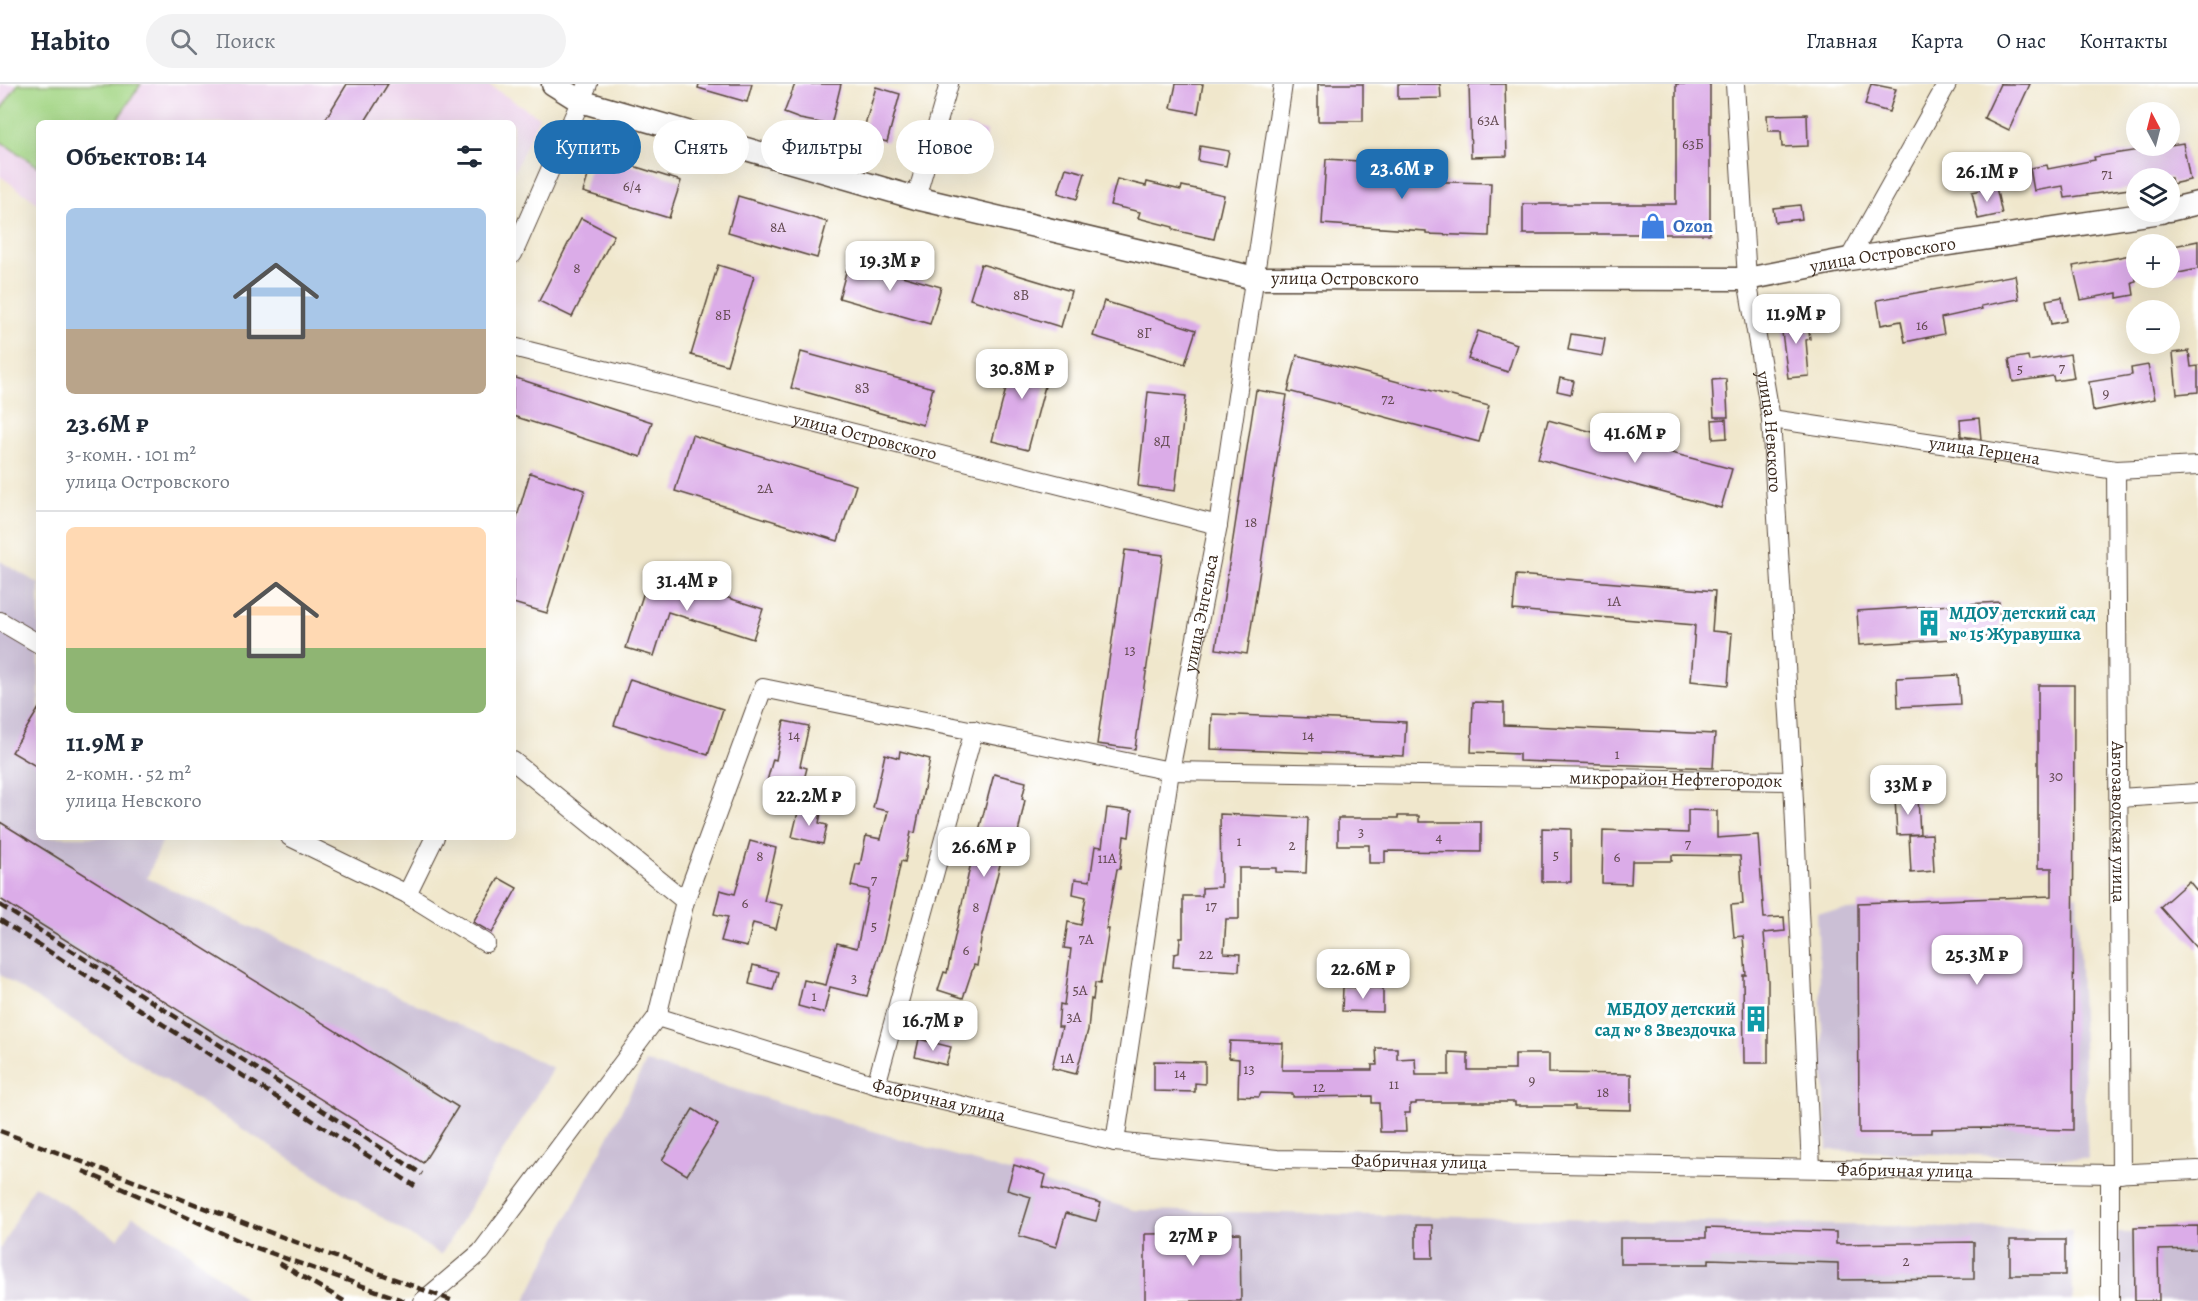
<!DOCTYPE html>
<html lang="ru">
<head>
<meta charset="utf-8">
<style>
  body { margin:0; font-family:Alegreya,serif; background:#f2f2f3; color:#1f2937; height:100vh; display:flex; flex-direction:column; font-size:22px; white-space:nowrap }
  * { box-sizing:border-box; margin:0 }
  p { font-size:20px; color:#747a83 }
  .icon { flex:none; width:33px; height:33px; fill:none; stroke:currentColor; stroke-width:2; stroke-linecap:round; stroke-linejoin:round }
  .map { position:relative; flex:1; overflow:hidden }
  .drawer { position:absolute; left:36px; top:36px; width:480px; height:720px; display:flex; flex-direction:column; background:#fff; border-radius:9px; box-shadow:0 6px 24px #0002 }
  .drawer>* { flex:none }
  .top-card { position:absolute; left:534px; top:36px; width:570px; height:54px; display:flex; gap:12px }
  .needle { width:39px; rotate:353deg }
  .controls { position:absolute; left:2126px; top:18px; display:grid; gap:12px }
  .controls a { display:grid; place-items:center; width:54px; height:54px; border-radius:50%; background:#fff; box-shadow:0 6px 24px #0002; font-size:30px }
  .price { position:absolute; translate:-50% -51px; padding:0 14px; border-radius:12px; background:#fff; color:#222; font-size:20px; line-height:39px; filter:drop-shadow(0 2px 3px #0008) }
  .price::after { content:''; position:absolute; left:50%; top:36px; width:18px; height:14px; margin-left:-9px; background:inherit; clip-path:polygon(0 0,100% 0,50% 100%) }
  .price.on { background:#1f6fb2; color:#fff }
  ul { padding:0; list-style:none }
  li { display:grid; align-content:center; gap:12px; height:318px; padding:0 30px }
  li+li { border-top:2px solid #e0e1e3 }
  li span { display:grid; place-items:center; height:186px; border-radius:9px; color:#555 }
  li>.icon { margin-inline-start:auto }
  span .icon { width:108px; height:108px; fill:#fffc; stroke-width:1 }
  li b { font-size:26px }
  h2 { display:flex; justify-content:space-between; align-items:center; height:72px; padding:0 30px; font-size:26px }
  .pill { padding:0 21px; border-radius:27px; background:#fff; box-shadow:0 6px 24px #0002; font-size:21px; line-height:54px }
  .pill.on { background:#1f6fb2; color:#fff }
  header { display:flex; align-items:center; gap:36px; box-sizing:border-box; height:84px; padding:0 30px; background:#fff; border-bottom:2px solid #e0e1e3 }
  header strong { font-size:28px }
  nav { display:flex; gap:33px; margin-inline-start:auto; font-size:21px }
  .search { width:420px; height:54px; background:#f2f2f3; display:flex; align-items:center; gap:15px; box-sizing:border-box; padding:0 21px; border-radius:33px; color:#747a83; font-size:22px }
  .map>svg:first-child { display:block }
  .built { fill:#ecd1ea }
  .industrial { fill:#cbbfd5 }
  .green { fill:#a3d584; stroke:#6f8051; stroke-width:1.5 }
  .building { fill:#dbace8 }
  .lines { fill:none; stroke-linecap:round; stroke-linejoin:round }
  .minor-casing { stroke:#564638; stroke-width:20 }
  .major-casing { stroke:#564638; stroke-width:25 }
  .minor { stroke:#fff; stroke-width:18 }
  .major { stroke:#fff; stroke-width:22 }
  .rail { stroke:#3b2a1e; stroke-width:4.5; stroke-dasharray:9 4.5; stroke-linecap:butt }
  .labels { text-anchor:middle; stroke-width:6; stroke-linejoin:round; paint-order:stroke }
  .number-label { font-size:15px; fill:#634a50 }
  .shop-label { font-size:18px; font-weight:bold; fill:#366cbe; stroke:#fff; text-anchor:start }
  .street-label { font-size:18px; fill:#3b2a1e; stroke:#fff }
  .culture-label { font-size:18px; font-weight:bold; fill:#0d838f; stroke:#fff; text-anchor:start }
</style>
</head>
<body>
<header>
<strong>Habito</strong>
<div class="search"><svg class="icon" aria-label="search" viewBox="0 0 24 24"><circle cx="10" cy="10" r="6"/><path d="M15 15l6 6"/></svg>Поиск</div>
<nav><a>Главная</a><a>Карта</a><a>О нас</a><a>Контакты</a></nav>
</header>
<div class="map">
<svg width="2198" height="1217" viewBox="0 0 2198 1217">
  <rect width="100%" height="100%" fill="#fff"/>
  <filter id="ink" filterUnits="userSpaceOnUse"><feTurbulence type="fractalNoise" baseFrequency=".0167" numOctaves="2"/><feDisplacementMap in="SourceGraphic" scale="12" xChannelSelector="R" yChannelSelector="G"/><feConvolveMatrix kernelMatrix="1 2 1 2 8 2 1 2 1" color-interpolation-filters="sRGB"/></filter>
  <filter id="wash" filterUnits="userSpaceOnUse"><feTurbulence type="fractalNoise" baseFrequency=".008" numOctaves="4" result="noise"/><feDisplacementMap in="SourceGraphic" scale="24" xChannelSelector="R" yChannelSelector="G"/><feGaussianBlur stdDeviation="1.35" result="paint"/><feColorMatrix in="noise" values="0 0 0 0 0 0 0 0 0 0 0 0 0 0 0 0 0 1.4 0 .05"/><feComposite in="paint" operator="in"/></filter>
  <g filter="url(#wash)">
    <rect width="100%" height="100%" fill="#f0e7cc"/>
    <polygon class="built" points="0,0 487,0 539,33 513,90 513,39 39,39 39,120 0,92"/>
    <g class="industrial">
      <polygon points="0,477 39,500 39,753 164,753 147,794 553,984 441,1171 0,891"/>
      <polygon points="2077,812 2088,1075 1827,1066 1817,828"/>
      <polygon points="646,978 1134,1126 2072,1146 2073,1217 525,1217"/>
      <polygon points="34,1101 118,1155 133,1132 181,1161 247,1217 0,1217 0,1165"/>
      <polygon points="2198,1148 2198,1217 2118,1217 2117,1149"/>
    </g>
    <polygon class="green" points="18,0 141,0 115,39 39,39 39,83 0,57 0,27"/>
    <g id="blocks">
      <g class="building">
        <polygon points="347,0 388,0 364,39 323,39"/>
        <polygon points="699,0 752,0 747,18 698,4"/>
        <polygon points="795,0 841,0 831,41 800,35 784,29"/>
        <polygon points="1176,0 1203,0 1198,29 1171,24"/>
        <rect x="1318" y="0" width="45" height="37"/>
        <polygon points="1398,0 1440,0 1441,14 1398,15"/>
        <polygon points="1469,0 1505,0 1507,72 1471,73"/>
        <polygon points="1676,0 1710,0 1710,150 1523,150 1523,120 1676,120"/>
        <polygon points="1871,0 1896,5 1889,28 1865,21"/>
        <polygon points="2000,0 2030,0 2009,46 1984,34"/>
        <polygon points="876,3 900,10 887,58 862,51"/>
        <polygon points="1807,30 1808,62 1782,63 1781,47 1768,47 1767,31"/>
        <polygon points="967,42 987,48 983,62 968,58 962,78 945,73 953,46 965,49"/>
        <polygon points="2183,59 2190,96 2172,100 2171,94 2136,94 2136,104 2065,114 2063,102 2034,107 2030,84 2047,81 2048,85 2095,76 2094,73"/>
        <polygon points="1200,62 1229,67 1226,82 1198,77"/>
        <polygon points="595,70 681,97 669,134 583,108"/>
        <polygon points="1326,75 1408,80 1408,97 1491,99 1489,152 1426,150 1426,147 1322,140"/>
        <polygon points="1066,84 1085,89 1077,115 1058,109"/>
        <polygon points="1117,95 1146,102 1147,98 1181,106 1182,102 1224,111 1214,155 1173,146 1173,143 1138,134 1140,128 1110,121"/>
        <polygon points="1996,103 2002,130 1978,135 1972,108"/>
        <polygon points="738,112 827,138 817,174 728,148"/>
        <polygon points="1800,121 1802,135 1775,138 1773,124"/>
        <polygon points="581,134 614,151 572,233 539,217"/>
        <polygon points="2198,157 2198,185 2169,191 2169,163"/>
        <polygon points="2136,170 2136,197 2132,198 2134,211 2117,214 2117,209 2081,216 2073,182"/>
        <polygon points="849,177 941,203 930,240 839,214"/>
        <polygon points="981,180 1071,207 1061,243 970,215"/>
        <polygon points="718,181 754,192 727,281 691,271"/>
        <polygon points="2015,191 2019,215 1981,222 1982,225 1941,234 1944,250 1905,258 1901,237 1881,241 1877,216"/>
        <polygon points="2062,213 2066,237 2051,240 2046,216"/>
        <polygon points="1104,217 1196,246 1185,280 1093,252"/>
        <polygon points="1807,230 1810,255 1806,256 1809,292 1788,294 1780,233"/>
        <polygon points="1478,247 1517,260 1508,288 1468,275"/>
        <polygon points="1571,250 1605,255 1602,272 1568,266"/>
        <polygon points="1016,267 1052,276 1028,366 992,357"/>
        <polygon points="2189,267 2191,283 2198,282 2198,308 2177,310 2173,269"/>
        <polygon points="801,268 933,304 923,341 791,304"/>
        <polygon points="2070,270 2074,294 2054,297 2053,292 2013,298 2009,275 2028,272 2029,277"/>
        <polygon points="1297,271 1489,322 1479,358 1288,307"/>
        <polygon points="2148,281 2155,315 2093,327 2089,298 2132,291 2131,284"/>
        <polygon points="513,293 652,338 641,373 513,332"/>
        <polygon points="1560,294 1574,297 1571,310 1557,307"/>
        <polygon points="1726,295 1728,333 1714,333 1712,296"/>
        <polygon points="1256,306 1287,311 1247,570 1216,565"/>
        <polygon points="1148,308 1186,312 1175,407 1138,402"/>
        <polygon points="1979,334 1981,355 1961,352 1960,336"/>
        <polygon points="1726,335 1727,354 1713,355 1712,336"/>
        <polygon points="1548,336 1732,385 1721,424 1538,375"/>
        <polygon points="692,351 856,401 838,457 675,407"/>
        <polygon points="530,389 585,406 547,529 513,519 513,446"/>
        <polygon points="1125,466 1163,471 1135,665 1097,660"/>
        <polygon points="650,489 763,525 753,555 668,528 654,572 626,564"/>
        <polygon points="1516,491 1715,507 1712,547 1732,549 1728,601 1691,597 1695,541 1513,526"/>
        <polygon points="1999,518 2001,552 1859,561 1857,527"/>
        <polygon points="1958,591 1960,620 1898,623 1897,594"/>
        <polygon points="630,595 723,625 708,671 614,641"/>
        <polygon points="2038,601 2074,601 2073,1046 1983,1044 1932,1045 1932,1049 1859,1049 1858,819 2052,812 2052,784 2038,784"/>
        <polygon points="1473,618 1504,619 1504,641 1715,650 1713,684 1519,677 1519,670 1471,668"/>
        <polygon points="39,624 39,684 12,668"/>
        <polygon points="1212,630 1406,638 1404,672 1211,665"/>
        <polygon points="784,637 809,642 800,682 807,684 801,707 767,697 773,675 776,676"/>
        <polygon points="900,667 930,675 915,749 911,748 905,778 901,777 884,855 867,912 830,903 824,929 798,922 804,896 826,901 837,859 857,864 869,806 851,802 856,780 860,781 866,752 881,755 888,727 873,724 885,670 899,674"/>
        <polygon points="994,690 1026,698 1022,715 1025,716 1015,763 1005,761 981,855 977,882 974,881 963,914 938,906 944,888 947,889 973,769"/>
        <polygon points="1918,713 1920,750 1897,751 1895,714"/>
        <polygon points="799,724 821,729 819,739 827,741 823,760 792,753"/>
        <polygon points="1107,724 1132,727 1129,753 1124,752 1120,785 1117,785 1106,845 1109,845 1100,900 1095,899 1093,916 1091,915 1088,946 1076,990 1052,984 1062,943 1058,943 1060,920 1064,921 1071,865 1064,864 1068,838 1081,841 1086,813 1073,810 1075,795 1090,797 1095,762 1102,763"/>
        <polygon points="1688,726 1717,727 1717,754 1758,751 1764,834 1784,833 1785,847 1764,849 1768,897 1768,979 1744,979 1743,891 1746,891 1743,852 1734,853 1731,821 1743,820 1740,772 1672,771 1672,777 1632,777 1631,800 1602,799 1603,746 1688,749"/>
        <polygon points="1220,730 1308,734 1306,789 1276,788 1276,784 1239,784 1239,835 1226,835 1224,869 1240,870 1239,887 1173,883 1174,870 1179,869 1180,854 1183,854 1183,812 1202,812 1202,804 1221,803"/>
        <polygon points="1398,732 1419,732 1419,738 1481,738 1481,768 1385,767 1385,779 1369,779 1369,761 1338,761 1338,734 1398,734"/>
        <polygon points="0,738 458,1023 423,1079 0,815"/>
        <polygon points="1542,744 1571,745 1571,798 1542,798"/>
        <polygon points="1932,750 1934,787 1911,789 1909,751"/>
        <polygon points="750,757 776,764 764,817 782,821 776,845 753,839 747,863 721,857 728,833 714,830 720,806 735,810"/>
        <polygon points="499,794 517,804 492,849 473,838"/>
        <polygon points="2189,797 2198,808 2198,866 2160,823"/>
        <polygon points="753,881 778,888 773,906 749,900"/>
        <polygon points="1343,903 1383,904 1383,928 1342,927"/>
        <polygon points="919,955 951,963 946,981 915,973"/>
        <polygon points="1230,957 1283,959 1282,986 1372,986 1372,981 1377,981 1376,964 1397,964 1397,975 1415,974 1416,991 1449,991 1449,968 1468,969 1468,986 1515,986 1515,970 1549,970 1549,989 1631,990 1631,1026 1575,1025 1575,1022 1515,1022 1515,1018 1416,1018 1416,1020 1410,1020 1410,1029 1405,1029 1406,1048 1380,1048 1379,1019 1372,1019 1372,1012 1293,1013 1293,1010 1261,1009 1259,1013 1238,1012 1239,975 1229,974"/>
        <polygon points="1154,977 1205,978 1205,1000 1195,999 1195,1008 1154,1007"/>
        <polygon points="693,1025 718,1041 687,1091 662,1076"/>
        <polygon points="1014,1081 1046,1091 1043,1103 1101,1119 1096,1137 1066,1129 1056,1163 1019,1152 1031,1113 1007,1106"/>
        <polygon points="1416,1141 1432,1141 1433,1174 1416,1174"/>
        <polygon points="2198,1142 2198,1165 2158,1166 2159,1217 2135,1217 2134,1143"/>
        <polygon points="1706,1144 1836,1148 1836,1160 1974,1158 1974,1195 1838,1196 1838,1179 1709,1175 1709,1180 1620,1180 1620,1154 1706,1154"/>
        <polygon points="1240,1149 1241,1217 1145,1217 1145,1150"/>
        <rect x="2010" y="1156" width="55" height="35"/>
      </g>
    </g>
  </g>
  <g filter="url(#ink)">
    <use href="#blocks" fill-opacity="0" stroke="#564638" stroke-width="1.5"/>
    <g class="lines">
      <g class="minor-casing">
        <g id="minor">
          <path id="s1" d="M1735,0L1747,195L1771,335L1793,697L1811,1084"/>
          <polyline points="916,114 949,0"/>
          <polyline points="513,170 588,0"/>
          <polyline points="1849,175 1947,0"/>
          <path id="s2" d="M513,263L1218,441"/>
          <path id="s3" d="M1771,335L2116,386L2198,382"/>
          <path id="s4" d="M2116,386L2121,1090"/>
          <polyline points="0,537 39,560"/>
          <polyline points="2119,714 2198,709"/>
          <polyline points="290,753 407,810 486,859"/>
          <polyline points="407,810 435,753"/>
          <path id="s5" d="M685,817L763,604L1170,687L1793,697"/>
          <path id="s6" d="M657,933L876,1001L1115,1058L1277,1075L2110,1090L2198,1086"/>
          <polyline points="876,1001 974,646"/>
          <path id="s7" d="M1115,1058L1170,687L1218,441L1283,0"/>
          <polyline points="2110,1090 2110,1217"/>
          <polyline points="423,1217 481,1168 657,933 685,817 513,677"/>
        </g>
      </g>
      <g class="major-casing">
        <g id="major">
          <path id="s8" d="M553,0L580,17L916,114L1255,194L1747,195L1849,175L2161,128"/>
          <polyline points="2169,126 2198,119"/>
        </g>
      </g>
      <use href="#minor" class="minor"/>
      <use href="#major" class="major"/>
      <g class="rail">
        <polyline points="0,821 422,1090"/>
        <polyline points="0,836 415,1102"/>
        <polyline points="0,1047 453,1217"/>
        <polyline points="83,1087 251,1162 405,1217"/>
        <polyline points="279,1179 344,1217"/>
      </g>
    </g>
  </g>
  <defs>
    <g id="shop-bare" transform="scale(2.07)"><path d="M-5-2.5h2.3a2.7 3.5 0 0 1 5.4 0H5L5.5 6h-11ZM-1.5-2.5h3a1.5 2.3 0 0 0-3 0Z" fill="#3f7fe0" stroke="#fff" stroke-width="2.5" paint-order="stroke"/></g>
    <g id="building-bare" transform="scale(2.07)"><path d="M-4-6H4V6H1V3H-1V6H-4ZM-2.5-4.3h1.7v1.8h-1.7ZM.8-4.3h1.7v1.8H.8ZM-2.5-1h1.7V.8h-1.7ZM.8-1h1.7V.8H.8Z" fill="#0f9aa8" stroke="#fff" stroke-width="2.5" paint-order="stroke"/></g>
  </defs>
  <g fill-rule="evenodd">
    <use href="#shop-bare" x="1653" y="142"/>
    <use href="#building-bare" x="1929" y="539"/>
    <use href="#building-bare" x="1756" y="935"/>
  </g>
  <g class="labels">
    <g class="number-label">
      <text x="1488" y="41">63А</text>
      <text x="1693" y="65">63Б</text>
      <text x="2107" y="95">71</text>
      <text x="632" y="107">6/4</text>
      <text x="778" y="148">8А</text>
      <text x="577" y="189">8</text>
      <text x="1021" y="216">8В</text>
      <text x="723" y="236">8Б</text>
      <text x="1922" y="246">16</text>
      <text x="1144" y="254">8Г</text>
      <text x="2062" y="289">7</text>
      <text x="2020" y="290">5</text>
      <text x="862" y="309">8З</text>
      <text x="2106" y="314">9</text>
      <text x="1388" y="320">72</text>
      <text x="1162" y="362">8Д</text>
      <text x="765" y="409">2А</text>
      <text x="1251" y="443">18</text>
      <text x="1614" y="522">1А</text>
      <text x="1130" y="571">13</text>
      <text x="794" y="656">14</text>
      <text x="1308" y="656">14</text>
      <text x="1617" y="675">1</text>
      <text x="2056" y="697">30</text>
      <text x="1361" y="753">3</text>
      <text x="1439" y="758">4</text>
      <text x="1239" y="762">1</text>
      <text x="1688" y="765">7</text>
      <text x="1292" y="766">2</text>
      <text x="1556" y="776">5</text>
      <text x="760" y="777">8</text>
      <text x="1617" y="778">6</text>
      <text x="1107" y="779">11А</text>
      <text x="874" y="801">7</text>
      <text x="745" y="824">6</text>
      <text x="1211" y="827">17</text>
      <text x="976" y="828">8</text>
      <text x="874" y="847">5</text>
      <text x="1086" y="860">7А</text>
      <text x="966" y="871">6</text>
      <text x="1206" y="875">22</text>
      <text x="854" y="899">3</text>
      <text x="1080" y="911">5А</text>
      <text x="814" y="917">1</text>
      <text x="1074" y="938">3А</text>
      <text x="1067" y="979">1А</text>
      <text x="1249" y="990">13</text>
      <text x="1180" y="994">14</text>
      <text x="1532" y="1001">9</text>
      <text x="1394" y="1005">11</text>
      <text x="1319" y="1008">12</text>
      <text x="1603" y="1013">18</text>
      <text x="1906" y="1182">2</text>
    </g>
    <g class="shop-label">
      <text x="1673" y="148">Ozon</text>
    </g>
    <g class="street-label">
      <text dy="6" stroke="none"><textPath href="#s8" startOffset="1360">улица Островского</textPath></text>
      <text dy="6" stroke="none"><textPath href="#s8" startOffset="820">улица Островского</textPath></text>
      <text dy="6" stroke="none"><textPath href="#s1" startOffset="350">улица Невского</textPath></text>
      <text dy="6" stroke="none"><textPath href="#s2" startOffset="363">улица Островского</textPath></text>
      <text dy="6" stroke="none"><textPath href="#s3" startOffset="216">улица Герцена</textPath></text>
      <text dy="6" stroke="none"><textPath href="#s7" startOffset="536">улица Энгельса</textPath></text>
      <text dy="6" stroke="none"><textPath href="#s5" startOffset="1148">микрорайон Нефтегородок</textPath></text>
      <text dy="6" stroke="none"><textPath href="#s4" startOffset="352">Автозаводская улица</textPath></text>
      <text dy="6" stroke="none"><textPath href="#s6" startOffset="294">Фабричная улица</textPath></text>
      <text dy="6" stroke="none"><textPath href="#s6" startOffset="780">Фабричная улица</textPath></text>
      <text dy="6" stroke="none"><textPath href="#s6" startOffset="1266">Фабричная улица</textPath></text>
    </g>
    <g class="culture-label">
      <text x="1949" y="535">МДОУ детский сад<tspan x="1949" dy="21">№ 15 Журавушка</tspan></text>
      <text x="1736" y="931" text-anchor="end">МБДОУ детский<tspan x="1736" dy="21">сад № 8 Звездочка</tspan></text>
    </g>
  </g>
</svg>
<div class="controls">
<a><svg class="needle" viewBox="-14 -14 28 28"><path d="M0-13l5 13h-10z" fill="#e53935"/><path d="M0 13l5-13h-10z" fill="#747a83"/></svg></a>
<a><svg class="icon" aria-label="layers" viewBox="0 0 24 24"><path d="M12 4l9 5-9 5-9-5zM3 14l9 5 9-5"/></svg></a>
<a>+</a>
<a>−</a>
</div>
<b class="price on" style="left:1402px;top:116px">23.6M ₽</b>
<b class="price" style="left:1987px;top:119px">26.1M ₽</b>
<b class="price" style="left:890px;top:208px">19.3M ₽</b>
<b class="price" style="left:1796px;top:261px">11.9M ₽</b>
<b class="price" style="left:1022px;top:316px">30.8M ₽</b>
<b class="price" style="left:1635px;top:380px">41.6M ₽</b>
<b class="price" style="left:687px;top:528px">31.4M ₽</b>
<b class="price" style="left:1908px;top:732px">33M ₽</b>
<b class="price" style="left:809px;top:743px">22.2M ₽</b>
<b class="price" style="left:984px;top:794px">26.6M ₽</b>
<b class="price" style="left:1977px;top:902px">25.3M ₽</b>
<b class="price" style="left:1363px;top:916px">22.6M ₽</b>
<b class="price" style="left:933px;top:968px">16.7M ₽</b>
<b class="price" style="left:1193px;top:1183px">27M ₽</b>
<div class="top-card">
<a class="pill on">Купить</a>
<a class="pill">Снять</a>
<a class="pill">Фильтры</a>
<a class="pill">Новое</a>
</div>
<section class="drawer">
<h2>Объектов: 14<svg class="icon" aria-label="filters" viewBox="0 0 24 24"><path d="M4 7h16M4 17h16"/><circle cx="9" cy="7" r="2"/><circle cx="15" cy="17" r="2"/></svg></h2>
<ul>
<li><span style="background:linear-gradient(#a9c7e8 65%,#b9a48a 0)"><svg class="icon" aria-label="home" viewBox="0 0 24 24"><path d="M3 11l9-7 9 7M6 9v11h12V9"/></svg></span><div><b>23.6M ₽</b><p>3-комн. · 101 m²</p><p>улица Островского</p></div></li>
<li><span style="background:linear-gradient(#ffd9b3 65%,#8fb573 0)"><svg class="icon" aria-label="home" viewBox="0 0 24 24"><path d="M3 11l9-7 9 7M6 9v11h12V9"/></svg></span><div><b>11.9M ₽</b><p>2-комн. · 52 m²</p><p>улица Невского</p></div></li>
</ul>
</section>
</div>
</body>
</html>
